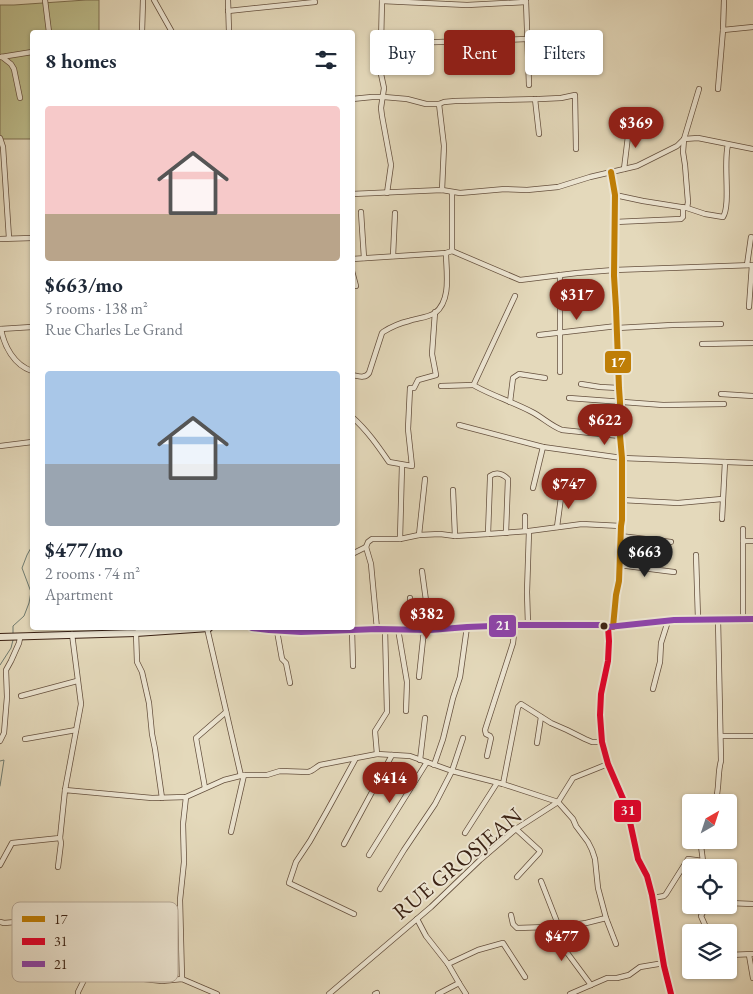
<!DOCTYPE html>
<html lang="en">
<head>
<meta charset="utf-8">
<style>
  body { margin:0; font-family:"EB Garamond",serif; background:#f2f2f3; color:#1f2937; height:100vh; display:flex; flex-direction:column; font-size:19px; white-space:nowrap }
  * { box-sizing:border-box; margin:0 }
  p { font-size:16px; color:#747a83 }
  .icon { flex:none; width:28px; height:28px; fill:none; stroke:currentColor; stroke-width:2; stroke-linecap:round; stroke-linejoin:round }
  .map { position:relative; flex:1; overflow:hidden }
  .sheet { position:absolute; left:30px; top:30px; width:325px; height:600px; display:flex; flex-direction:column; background:#fff; border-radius:5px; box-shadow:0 1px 4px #0004 }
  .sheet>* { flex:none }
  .guide { position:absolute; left:370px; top:30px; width:308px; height:45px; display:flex; gap:10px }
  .needle { width:32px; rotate:39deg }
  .buttons { position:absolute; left:682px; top:794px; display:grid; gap:10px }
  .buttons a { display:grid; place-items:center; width:55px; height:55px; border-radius:5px; background:#fff; box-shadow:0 1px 4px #0004; font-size:25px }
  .price { position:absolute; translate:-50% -42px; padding:0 11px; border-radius:18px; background:#8f2418; color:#fff; font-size:16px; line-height:32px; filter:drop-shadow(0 1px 2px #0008) }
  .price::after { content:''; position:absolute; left:50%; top:30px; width:15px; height:11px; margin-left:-8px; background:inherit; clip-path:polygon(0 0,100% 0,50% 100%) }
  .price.active { background:#222; color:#fff }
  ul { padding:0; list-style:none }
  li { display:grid; align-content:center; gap:10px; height:265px; padding:0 15px }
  li span { display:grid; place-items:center; height:155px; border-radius:5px; color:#555 }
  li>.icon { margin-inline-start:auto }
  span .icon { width:90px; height:90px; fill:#fffc; stroke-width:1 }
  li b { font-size:21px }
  h2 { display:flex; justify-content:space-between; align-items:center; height:60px; padding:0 15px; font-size:21px }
  .chip { padding:0 18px; border-radius:5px; background:#fff; box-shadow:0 1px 4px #0004; font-size:18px; line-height:45px }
  .chip.active { background:#8f2418; color:#fff }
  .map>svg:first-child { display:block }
  .green { fill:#bcbc8b; stroke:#7c6f50 }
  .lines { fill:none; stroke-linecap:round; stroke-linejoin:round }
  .stream { stroke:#717d72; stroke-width:1 }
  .street-casing { stroke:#65503e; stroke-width:6 }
  .secondary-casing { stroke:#3b2214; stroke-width:8 }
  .street { stroke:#ede6d3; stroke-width:4.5 }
  .secondary { stroke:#ede6d3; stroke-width:6 }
  .bus-1-casing { stroke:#ede6d3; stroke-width:10 }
  .bus-2-casing { stroke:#ede6d3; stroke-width:10 }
  .bus-3-casing { stroke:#ede6d3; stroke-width:10 }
  .bus-1 { stroke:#bf7e06; stroke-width:6 }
  .bus-2 { stroke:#e4002b; stroke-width:6 }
  .bus-3 { stroke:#8e44ad; stroke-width:6 }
  .bus-dot { fill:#3b2214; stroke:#ede6d3; stroke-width:2 }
  .labels { text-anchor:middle; stroke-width:4; stroke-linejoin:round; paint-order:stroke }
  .street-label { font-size:22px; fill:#3b2214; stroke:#ede6d3 }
  .key { fill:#ede6d3; stroke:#b8ab9a; stroke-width:1 }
  .key-label { font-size:14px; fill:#3b2214 }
  .line-badge { stroke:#ede6d3; stroke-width:2 }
  .badge-label { font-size:14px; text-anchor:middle; font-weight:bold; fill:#fff }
</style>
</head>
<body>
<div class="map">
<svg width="753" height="994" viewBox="0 0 753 994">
  <rect width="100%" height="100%" fill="#e4d9bb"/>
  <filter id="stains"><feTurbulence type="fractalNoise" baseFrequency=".004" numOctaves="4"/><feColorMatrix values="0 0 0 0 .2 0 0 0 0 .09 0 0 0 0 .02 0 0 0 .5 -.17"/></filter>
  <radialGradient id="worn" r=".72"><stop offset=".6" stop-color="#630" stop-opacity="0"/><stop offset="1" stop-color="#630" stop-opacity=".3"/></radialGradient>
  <polygon class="green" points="86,0 99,0 99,32 32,32 32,139 0,139 0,5 14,5"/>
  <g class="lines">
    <g class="stream">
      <polyline points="13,634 13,626 24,616 29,603 31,592 22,568 27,555 32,546"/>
      <polyline points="0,665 11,648 13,640"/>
      <polyline points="0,761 4,760 0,786"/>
    </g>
    <g class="street-casing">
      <g id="street">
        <polyline points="45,0 49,32"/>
        <polyline points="154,0 172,32"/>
        <polyline points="228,0 229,32"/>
        <polyline points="382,0 381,44 378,60 384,88 381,108 382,116 391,165 387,193"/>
        <polyline points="382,1 467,5 526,2"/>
        <polyline points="526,1 529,85"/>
        <polyline points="228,11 315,2"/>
        <polyline points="723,30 753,27"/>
        <polyline points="142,32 143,0"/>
        <polyline points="381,44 527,39"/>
        <polyline points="1,57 32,52"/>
        <polyline points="2,57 11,64 14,69 20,98"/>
        <polyline points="718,89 723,30 724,0"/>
        <polyline points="352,99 372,97 384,97 407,99 426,104 439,104 444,102 455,101 540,99 561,98 575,95 576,149"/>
        <polyline points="535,99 539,134"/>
        <polyline points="439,104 444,146 442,190"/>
        <polyline points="0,138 3,147 9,238"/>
        <polyline points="624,169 629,128"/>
        <polyline points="611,172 615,195 614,276 616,308 619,388 620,402 620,436 622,458 622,520 621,526 619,581 616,595 613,627"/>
        <polyline points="352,194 442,190 460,193 505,189 527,190 558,187 590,177 637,166 677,146 684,139 698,138 753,149"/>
        <path d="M615,195L643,201L687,208L705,214L723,217C731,205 723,162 728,145"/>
        <polyline points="687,208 688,202 685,165 683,152 684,139 699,89"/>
        <polyline points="361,212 364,258"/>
        <polyline points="615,222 681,219 683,217 683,207"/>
        <polyline points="0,239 32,238"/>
        <polyline points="452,251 520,280 577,273 614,270 753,265"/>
        <polyline points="393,256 395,213"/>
        <polyline points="352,259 446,253 452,251 452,193"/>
        <polyline points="747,265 751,237"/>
        <polyline points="352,271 356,286"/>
        <path d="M515,296L474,384L475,386C493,396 513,402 532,412C542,417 551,426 562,430L620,436"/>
        <polyline points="749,307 752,265"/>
        <polyline points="617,328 672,325 721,324"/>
        <polyline points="0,329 32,327"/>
        <path d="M1,329C4,346 14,365 32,371"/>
        <polyline points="539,335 617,326"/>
        <polyline points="702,344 753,343"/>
        <polyline points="352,351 352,355"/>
        <polyline points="560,372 560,275"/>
        <path d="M352,375C358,376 365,379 369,373L382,333L383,332C391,327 400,323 409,321C417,318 427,318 435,313C452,300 446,271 446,253"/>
        <polyline points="581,384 600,387 619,388"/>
        <polyline points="441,386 474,385"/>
        <polyline points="721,394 753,396"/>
        <polyline points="569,398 663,405 724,404"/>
        <polyline points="510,402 513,378 519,374 545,378"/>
        <path d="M352,417C367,430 378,446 389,462L412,466L408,429L410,388H414L418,380L436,375L432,354L435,312"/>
        <polyline points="459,425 543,447 622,458 753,463"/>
        <polyline points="0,446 32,442"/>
        <polyline points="533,488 543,447"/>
        <polyline points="453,490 455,536"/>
        <polyline points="622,500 678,503 722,499"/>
        <polyline points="525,516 525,531"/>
        <polyline points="722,519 725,462"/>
        <polyline points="557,527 562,490"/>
        <path d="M488,534L490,479V476C497,471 503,474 508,479L506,533"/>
        <polyline points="419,535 425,479"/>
        <polyline points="620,536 671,542"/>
        <polyline points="400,539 402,465"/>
        <polyline points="743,541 753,541"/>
        <polyline points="366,547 371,564 377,629"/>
        <polyline points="352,554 366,547 368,542 372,539 400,539 419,535 440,534 455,536 488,534 529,531 582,524 621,526"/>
        <polyline points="696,555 698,619"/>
        <polyline points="619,565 674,572"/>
        <polyline points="422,571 430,630"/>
        <polyline points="410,598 413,629"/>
        <polyline points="743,618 743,529"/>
        <polyline points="528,625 527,592 529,531"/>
        <polyline points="612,627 674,620 753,619"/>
        <polyline points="207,628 241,776"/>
        <polyline points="385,629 387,712 375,731 377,754 410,756 452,771 503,784 558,802 573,819 576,826 588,842 592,850 595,859 598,888 606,918 586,923 559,927 548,927 517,928 513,924 511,915"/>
        <polyline points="398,629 407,682 406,711"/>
        <polyline points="352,630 353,666"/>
        <polyline points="277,631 282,659 286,663 290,683"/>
        <polyline points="136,633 137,662 142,672 149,703 152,734 155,749 162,798"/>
        <polyline points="419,677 424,630"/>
        <polyline points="653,689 660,662 661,643 668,621"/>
        <polyline points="21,696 77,681"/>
        <polyline points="721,736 753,736"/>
        <polyline points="25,739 76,730"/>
        <polyline points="0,741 4,733 7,697 6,670 11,661 19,643 20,638"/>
        <polyline points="537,743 541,717"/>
        <polyline points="487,756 491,738 490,736 486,734 485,730 513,643 515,625"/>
        <polyline points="420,760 425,718"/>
        <polyline points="434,765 443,739 453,698 460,677 467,627"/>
        <polyline points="503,784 518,707 521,704 551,723 567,730 585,739 592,742 602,742"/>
        <polyline points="205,788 196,738 226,712"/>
        <polyline points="65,790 81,704 72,634"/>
        <path d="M715,802C720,789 717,774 721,761L718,619"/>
        <polyline points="516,829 540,851 539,853 517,877"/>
        <polyline points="231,832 244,775"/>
        <polyline points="465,833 497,783"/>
        <polyline points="344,844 392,755"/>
        <polyline points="369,855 427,762"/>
        <path d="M0,865L12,843L60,838L65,790L152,798L186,797L224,780L244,775H267L280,771L308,772C313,771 316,767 320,765L377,754"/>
        <polyline points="58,867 61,843 60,838"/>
        <polyline points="541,881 559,927"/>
        <polyline points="380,889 404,850 435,804 452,771 463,738"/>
        <polyline points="653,898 664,896 666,894 688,859 703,861 701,846 701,840"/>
        <polyline points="729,903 753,904"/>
        <polyline points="707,905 701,916 708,932"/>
        <polyline points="354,914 289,883 296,862 310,841 327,811 356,758"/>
        <polyline points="606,918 616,944"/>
        <path d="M58,919L55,939C67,943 87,962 87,974"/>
        <polyline points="417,919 426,936 448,964 478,950 503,943 525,977"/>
        <polyline points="0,922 4,923 98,915"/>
        <polyline points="548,927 591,985"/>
        <polyline points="74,952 86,957 99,964 144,979 162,981 182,979 217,994"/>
        <polyline points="729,955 753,954"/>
        <polyline points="749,955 753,978"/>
        <polyline points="182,979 180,900 184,862 183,824 186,797"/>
        <polyline points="459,983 466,994"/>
        <polyline points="78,994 78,992 87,974 99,964"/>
        <polyline points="329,994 431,907 480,860 516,829 558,802 573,778 608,764"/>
        <polyline points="375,994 377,993 377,994"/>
        <polyline points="438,994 459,983 448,964"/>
        <polyline points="570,994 607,978 617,978 629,975 640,967 664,963"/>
      </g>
    </g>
    <g class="secondary-casing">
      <g id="secondary">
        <polyline points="252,628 269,630 301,632 377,629 430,630 467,627 515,625 602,625 608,627 609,641 608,661 601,694 600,715 602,742 608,764 627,808 638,859 647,876 652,895 664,966 671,994"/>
        <polyline points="0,637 136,633 209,628"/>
      </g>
    </g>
    <use href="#street" class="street"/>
    <use href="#secondary" class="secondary"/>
    <g class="bus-1-casing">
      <polyline id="bus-1" points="611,172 615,195 614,276 616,308 619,388 620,402 620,436 622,458 622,520 621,526 619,581 616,595 613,627"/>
    </g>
    <g class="bus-2-casing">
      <polyline id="bus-2" points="608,627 609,641 608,661 601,694 600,715 602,742 608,764 627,808 638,859 647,876 652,895 664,966 671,994"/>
    </g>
    <g class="bus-3-casing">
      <polyline id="bus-3" points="252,628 269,630 301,632 377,629 430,630 467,627 515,625 602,625 608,627 674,620 753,619"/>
    </g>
    <use href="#bus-1" class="bus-1"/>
    <use href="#bus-2" class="bus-2"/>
    <use href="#bus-3" class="bus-3"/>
  </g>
  <circle class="bus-dot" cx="604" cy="626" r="4.5"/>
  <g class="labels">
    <g class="street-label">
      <text transform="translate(457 863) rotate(-40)" y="8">RUE GROSJEAN</text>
    </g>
  </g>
  <rect x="12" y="902" width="166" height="80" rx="8" class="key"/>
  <rect x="22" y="916" width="23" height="6" fill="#bf7e06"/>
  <rect x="22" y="938" width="23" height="7" fill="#e4002b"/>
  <rect x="22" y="961" width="23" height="6" fill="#8e44ad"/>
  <g class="key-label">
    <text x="54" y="924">17</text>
    <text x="54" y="946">31</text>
    <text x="54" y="969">21</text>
  </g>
  <g class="line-badge">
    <rect x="604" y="350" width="28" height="24" rx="5" fill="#bf7e06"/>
    <rect x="488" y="614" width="29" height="24" rx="5" fill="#8e44ad"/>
    <rect x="613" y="799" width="29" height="24" rx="5" fill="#e4002b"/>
  </g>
  <g class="badge-label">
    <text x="618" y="367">17</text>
    <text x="503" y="630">21</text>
    <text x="628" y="815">31</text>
  </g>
  <rect width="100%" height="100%" filter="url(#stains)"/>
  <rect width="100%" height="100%" fill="url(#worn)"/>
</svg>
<div class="buttons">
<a><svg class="needle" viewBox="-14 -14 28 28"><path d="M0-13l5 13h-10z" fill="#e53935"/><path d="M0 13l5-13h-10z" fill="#747a83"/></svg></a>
<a><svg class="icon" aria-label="locate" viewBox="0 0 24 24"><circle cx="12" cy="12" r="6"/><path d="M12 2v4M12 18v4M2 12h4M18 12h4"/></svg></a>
<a><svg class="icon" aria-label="layers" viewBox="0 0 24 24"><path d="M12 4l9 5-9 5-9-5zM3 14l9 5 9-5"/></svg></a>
</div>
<b class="price" style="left:636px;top:149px">$369</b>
<b class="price" style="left:577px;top:321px">$317</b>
<b class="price" style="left:605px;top:446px">$622</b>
<b class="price" style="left:569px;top:510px">$747</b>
<b class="price active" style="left:645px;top:578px">$663</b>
<b class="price" style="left:427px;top:640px">$382</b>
<b class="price" style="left:390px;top:804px">$414</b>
<b class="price" style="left:562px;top:962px">$477</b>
<div class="guide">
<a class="chip">Buy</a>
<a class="chip active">Rent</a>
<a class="chip">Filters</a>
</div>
<section class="sheet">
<h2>8 homes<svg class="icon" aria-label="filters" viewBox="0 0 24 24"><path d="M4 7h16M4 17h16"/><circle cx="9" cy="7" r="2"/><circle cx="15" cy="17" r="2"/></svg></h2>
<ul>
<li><span style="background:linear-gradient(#f6c9c9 70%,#b9a48a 0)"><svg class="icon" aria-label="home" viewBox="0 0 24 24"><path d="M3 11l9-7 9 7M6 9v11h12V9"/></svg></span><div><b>$663/mo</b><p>5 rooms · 138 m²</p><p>Rue Charles Le Grand</p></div></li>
<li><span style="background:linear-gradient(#a9c7e8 60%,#9aa5b1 0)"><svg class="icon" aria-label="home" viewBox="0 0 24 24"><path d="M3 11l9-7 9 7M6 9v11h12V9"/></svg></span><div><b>$477/mo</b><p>2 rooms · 74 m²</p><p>Apartment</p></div></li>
</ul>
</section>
</div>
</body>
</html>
